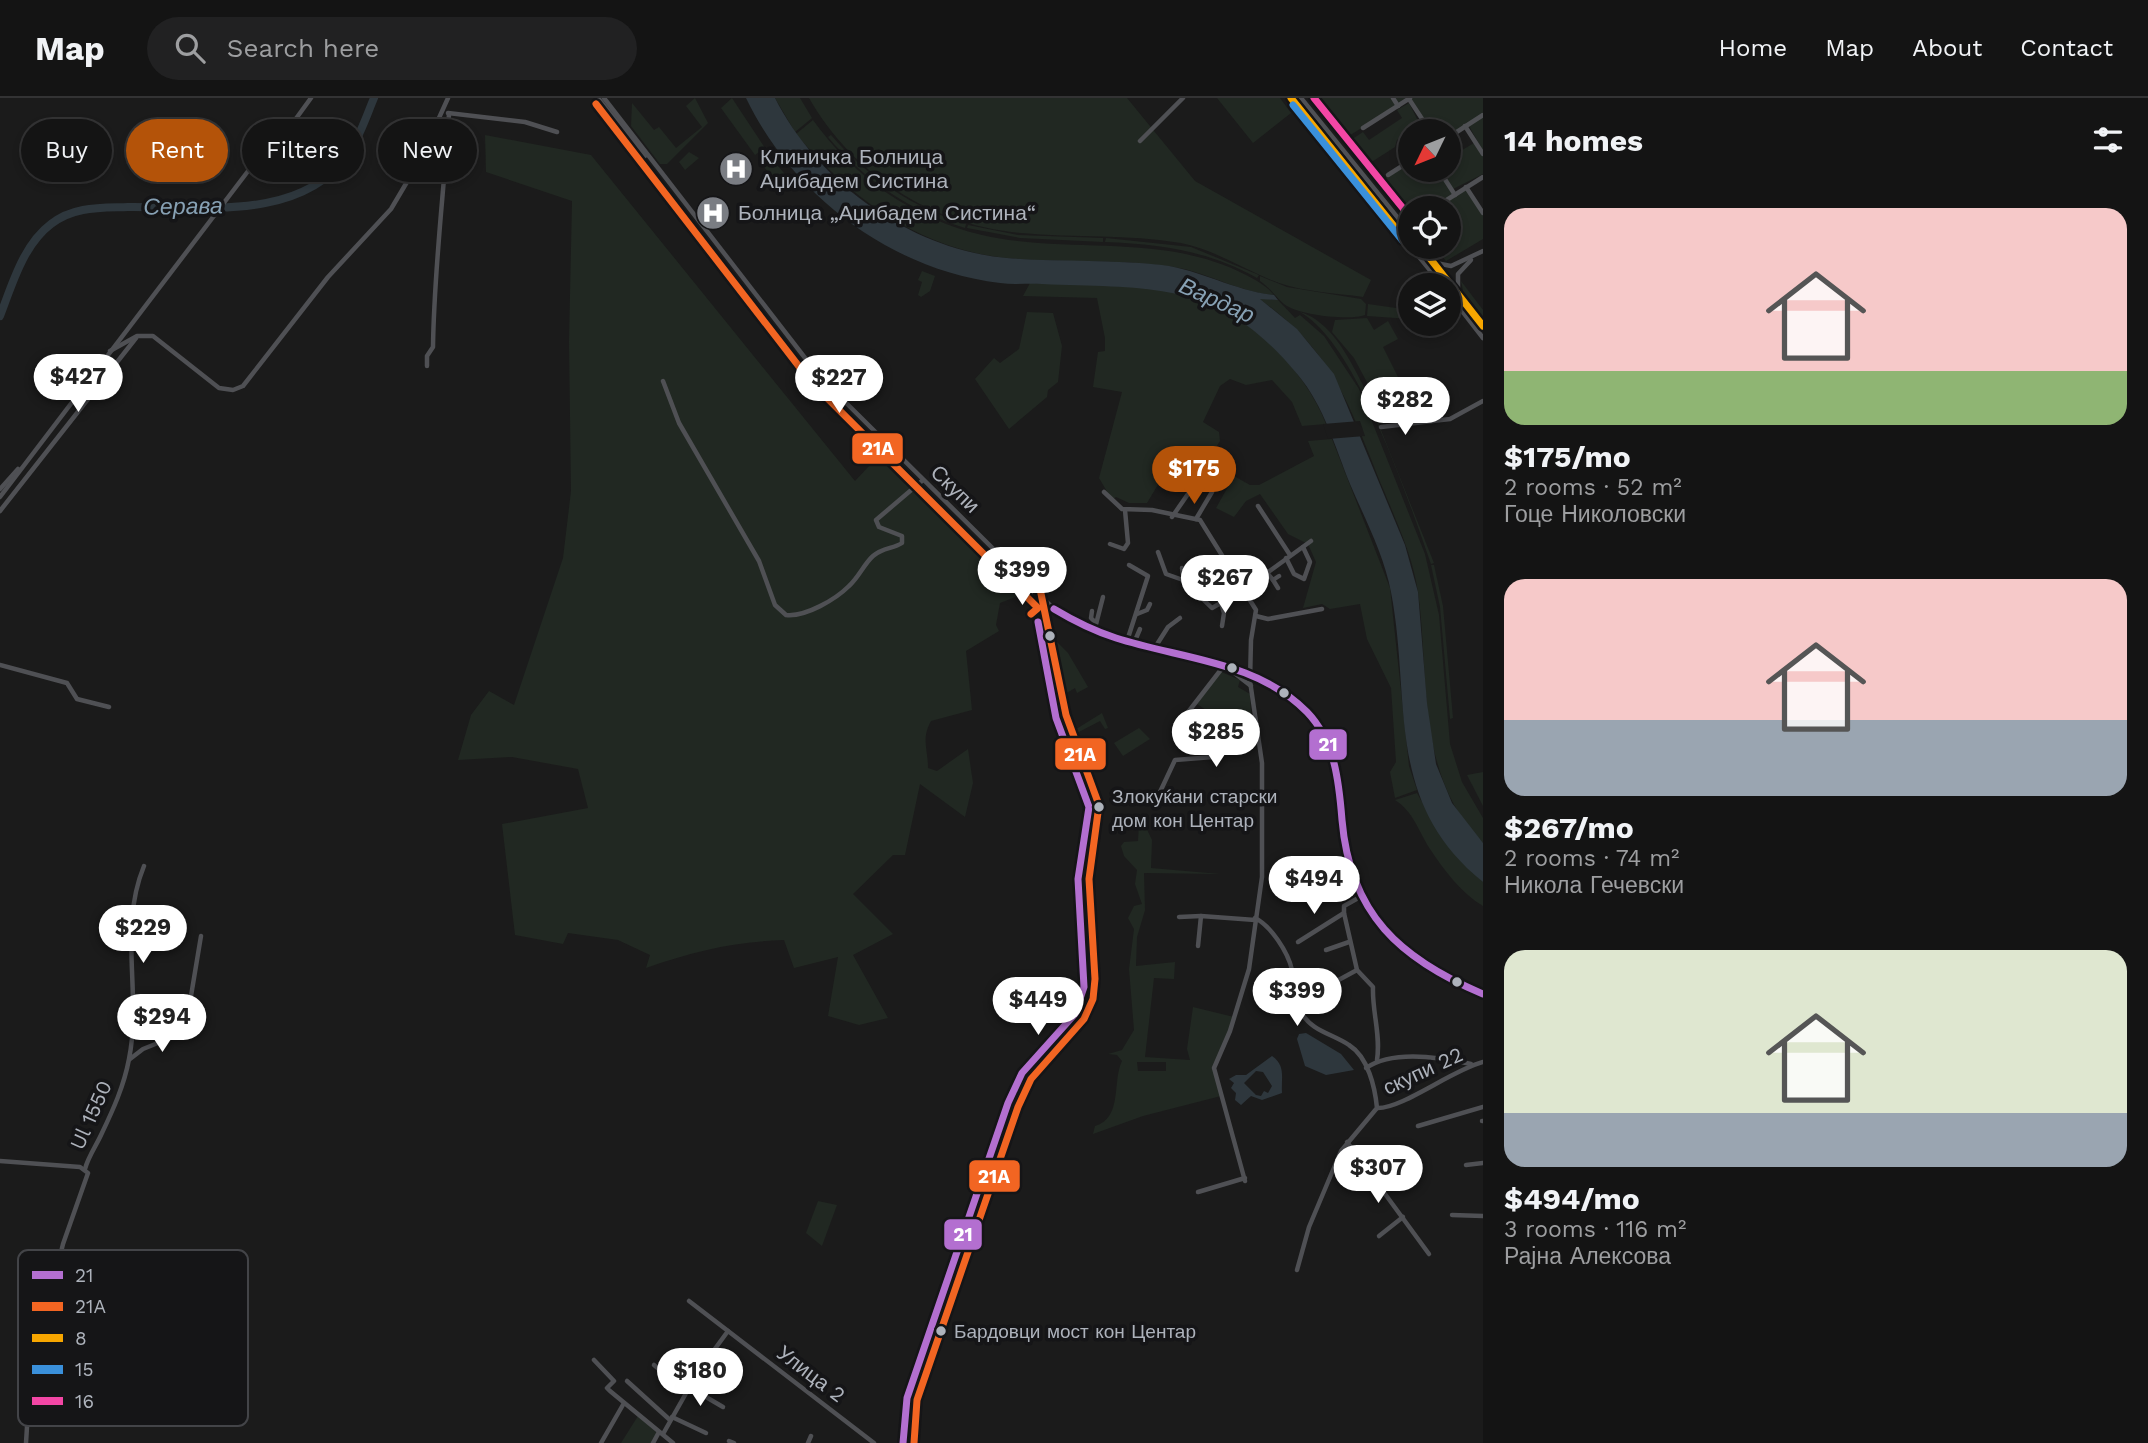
<!DOCTYPE html>
<html lang="en">
<head>
<meta charset="utf-8">
<style>
  body { margin:0; font-family:"Work Sans",sans-serif; background:#212122; color:#f1f3f6; height:100vh; display:flex; flex-direction:column; font-size:26px; white-space:nowrap }
  * { box-sizing:border-box; margin:0 }
  p { font-size:23px; color:#9d9ea0 }
  .icon { flex:none; width:38px; height:38px; fill:none; stroke:currentColor; stroke-width:2; stroke-linecap:round; stroke-linejoin:round }
  .map { position:relative; flex:1; overflow:hidden }
  .sheet { display:flex; flex-direction:column; background:#141414; width:665px }
  .sheet>* { flex:none }
  .banner { position:absolute; left:21px; top:21px; width:665px; height:63px; display:flex; gap:14px }
  .needle { width:46px; rotate:227deg }
  .buttons { position:absolute; left:1398px; top:21px; display:grid; gap:14px }
  .buttons a { display:grid; place-items:center; width:63px; height:63px; border-radius:50%; background:#141414; box-shadow:0 4px 10px #0003,0 0 0 2px #333334; font-size:35px }
  .price { position:absolute; translate:-50% -60px; padding:0 16px; border-radius:24px; background:#fff; color:#222; font-size:23px; line-height:46px; filter:drop-shadow(0 2px 4px #0008) }
  .price::after { content:''; position:absolute; left:50%; top:42px; width:21px; height:16px; margin-left:-10px; background:inherit; clip-path:polygon(0 0,100% 0,50% 100%) }
  .price.selected { background:#b45309; color:#fff }
  ul { padding:0; list-style:none }
  li { display:grid; align-content:center; gap:14px; height:371px; padding:0 21px }
  li span { display:grid; place-items:center; height:217px; border-radius:21px; color:#555 }
  li>.icon { margin-inline-start:auto }
  span .icon { width:126px; height:126px; fill:#fffc; stroke-width:1 }
  li b { font-size:30px }
  h2 { display:flex; justify-content:space-between; align-items:center; height:84px; padding:0 21px; font-size:30px }
  .pill { padding:0 24px; border-radius:32px; background:#141414; box-shadow:0 4px 10px #0003,0 0 0 2px #333334; font-size:24px; line-height:63px }
  .pill.selected { background:#b45309; color:#fff }
  header { display:flex; align-items:center; gap:42px; box-sizing:border-box; height:98px; padding:0 35px; background:#141414; border-bottom:2px solid #333334 }
  header strong { font-size:33px }
  nav { display:flex; gap:38px; margin-inline-start:auto; font-size:24px }
  .search { width:490px; height:63px; background:#212122; display:flex; align-items:center; gap:18px; box-sizing:border-box; padding:0 24px; border-radius:38px; color:#9d9ea0; font-size:26px }
  main { display:flex; flex:1; min-height:0 }
  .map>svg:first-child { display:block }
  .green { fill:#212822; fill-rule:evenodd }
  .water { fill:#2e373d; fill-rule:evenodd }
  .pier { fill:#1b1b1b }
  .lines { fill:none; stroke-linecap:round; stroke-linejoin:round }
  .river { stroke:#2e373d; stroke-width:8 }
  .minor { stroke:#4f5054; stroke-width:4.5 }
  .bus-1-casing { stroke:#151517; stroke-width:12 }
  .bus-2-casing { stroke:#151517; stroke-width:12 }
  .bus-3-casing { stroke:#151517; stroke-width:12 }
  .bus-4-casing { stroke:#151517; stroke-width:12 }
  .bus-5-casing { stroke:#151517; stroke-width:12 }
  .bus-1 { stroke:#b36fd0; stroke-width:7 }
  .bus-2 { stroke:#f26522; stroke-width:7 }
  .bus-3 { stroke:#f7a600; stroke-width:7 }
  .bus-4 { stroke:#3a90db; stroke-width:7 }
  .bus-5 { stroke:#f346a5; stroke-width:7 }
  .bus-dot { fill:#adb2bb; stroke:#151517; stroke-width:2.5 }
  .labels { text-anchor:middle; stroke-width:7; stroke-linejoin:round; paint-order:stroke }
  .bus-label { font-size:19px; fill:#adb2bb; stroke:#151517; text-anchor:start }
  .poi-label { font-size:21px; fill:#adb2bb; stroke:#151517; text-anchor:start }
  .street-label { font-size:21px; fill:#adb2bb; stroke:#151517 }
  .water-label { font-size:23px; font-style:italic; fill:#87a1b4; stroke:#151517 }
  .key { fill:#151517; stroke:#434448; stroke-width:2 }
  .key-label { font-size:19px; fill:#adb2bb }
  .line-badge { stroke:#151517; stroke-width:2.5 }
  .badge-label { font-size:19px; text-anchor:middle; font-weight:bold; fill:#fff }
</style>
</head>
<body>
<header>
<strong>Map</strong>
<div class="search"><svg class="icon" aria-label="search" viewBox="0 0 24 24"><circle cx="10" cy="10" r="6"/><path d="M15 15l6 6"/></svg>Search here</div>
<nav><a>Home</a><a>Map</a><a>About</a><a>Contact</a></nav>
</header>
<main>
<div class="map">
<svg width="1483" height="1345" viewBox="0 0 1483 1345">
  <rect width="100%" height="100%" fill="#1b1b1b"/>
  <g class="green">
    <polygon points="695,0 708,25 667,66 660,66 631,28 632,5 654,32 659,29 676,50 702,29 686,8"/>
    <polygon points="732,0 765,50 755,57 721,10"/>
    <polygon points="775,0 800,0 812,20 795,34"/>
    <path d="M809,0H1127L1195,83L1371,182L1363,199C1336,195 1305,194 1279,185C1245,173 1217,152 1181,145C1128,136 1074,140 1021,135C932,127 853,77 809,0Z"/>
    <polygon points="1217,0 1280,0 1291,15 1253,45"/>
    <polygon points="1315,0 1483,0 1483,17 1449,39 1449,33 1430,33 1409,1 1347,39"/>
    <polygon points="1409,5 1423,33 1410,33 1410,41 1406,36 1397,42 1395,49 1370,65 1351,42 1363,34 1369,42 1402,20 1397,12"/>
    <polygon points="1483,18 1483,53 1469,28"/>
    <path d="M813,22C854,79 913,121 982,137C1069,157 1161,134 1244,176C1254,181 1267,188 1274,197C1236,194 1205,172 1167,168C1114,161 1060,165 1007,160C921,152 850,100 796,36Z"/>
    <path d="M485,37L591,57L855,383L886,350L1017,483L1023,496L1000,505L996,527L999,533L966,553L972,612L931,623C921,641 928,651 928,670L937,673L968,651L973,685L965,719L920,686L905,757H893L853,796L893,836L853,857L888,920L859,927L828,918L838,859L794,870L784,842C733,844 694,853 646,870L650,857L618,842L568,835L563,846L515,837L502,726L588,710L578,671L512,659L458,662L471,617L489,593L514,607L563,460L571,393L569,244L572,103L486,74Z"/>
    <path d="M831,37C867,79 913,110 966,126L965,130C912,114 864,82 828,39Z"/>
    <polygon points="1474,45 1483,58 1483,76 1453,91 1440,72 1449,72 1449,60"/>
    <polygon points="689,54 699,60 685,72 679,64"/>
    <polygon points="770,58 788,80 779,88 761,65"/>
    <polygon points="1348,62 1410,139 1410,143 1346,63"/>
    <polygon points="1410,63 1410,72 1439,72 1455,97 1466,89 1483,115 1483,141 1446,163 1435,149 1449,149 1449,110 1410,110 1410,118 1382,82"/>
    <polygon points="968,127 1018,137 1103,140 1103,144 1020,140 967,130"/>
    <path d="M1106,140L1191,149L1259,177L1257,180C1209,153 1160,146 1105,144Z"/>
    <polygon points="922,173 935,178 930,193 921,199 918,197 922,184 918,182"/>
    <path d="M1260,178L1287,189L1361,201L1366,206L1365,217C1350,223 1297,217 1284,206C1275,198 1270,190 1260,183Z"/>
    <polygon points="1461,183 1483,212 1483,221 1463,193"/>
    <path d="M1030,185C1080,188 1136,182 1185,195C1245,212 1304,269 1326,326L1302,328L1292,304L1272,282L1246,287L1230,281L1220,288L1203,324L1219,334L1220,343L1209,360L1204,357L1190,367L1174,360L1147,405H1129L1116,399L1112,402L1099,380L1122,294L1093,289L1098,254L1105,253V240L1097,200L1023,198Z"/>
    <path d="M1258,200L1278,202L1295,220L1300,217L1324,238L1359,291L1425,456L1439,517L1450,646L1462,684L1483,720V745C1415,678 1430,580 1418,494C1413,459 1397,425 1384,393C1350,310 1335,254 1258,200Z"/>
    <polygon points="1368,206 1410,212 1410,221 1367,218"/>
    <polygon points="1027,214 1053,215 1062,248 1058,284 1048,292 1047,299 1009,331 975,281 994,260 1000,265 1019,251"/>
    <path d="M1300,214C1331,223 1349,260 1363,287L1434,465L1431,466C1409,404 1357,245 1300,214Z"/>
    <polygon points="1367,220 1374,232 1388,223 1398,241 1383,249 1399,281 1379,292 1396,285 1406,305 1384,316 1354,260 1332,234 1335,222"/>
    <polygon points="1332,341 1390,490 1409,668 1417,692 1395,700 1390,674 1396,664 1391,590 1367,541 1360,506 1330,511 1322,506 1303,510 1316,464 1308,446 1288,436 1260,396 1246,403 1234,419 1216,410 1234,378 1250,387 1259,387 1314,358 1308,343"/>
    <polygon points="1431,467 1434,467 1443,508 1453,620 1450,621 1440,509"/>
    <polygon points="1042,529 1068,555 1088,589 1077,595 1075,590 1055,602"/>
    <polygon points="1219,573 1240,582 1238,589 1250,596 1251,618 1238,633 1197,606"/>
    <polygon points="1102,615 1108,630 1105,631 1100,623 1077,635 1082,644 1070,650 1065,638"/>
    <polygon points="1139,630 1150,641 1123,658 1114,645"/>
    <polygon points="1071,652 1096,656 1079,670"/>
    <polygon points="1483,674 1483,708 1467,677"/>
    <path d="M1417,695L1443,742L1483,784V808C1461,795 1444,772 1430,751C1419,734 1413,713 1395,702Z"/>
    <path d="M1143,723L1152,742L1151,770L1220,776L1144,775L1145,812L1137,839L1136,868L1175,864L1174,881L1154,880L1145,959L1190,962L1187,951L1193,909L1234,919L1214,970L1221,998L1143,1018L1093,1036L1095,1028C1123,1020 1112,983 1122,963L1117,957L1108,956L1122,952L1134,932L1129,871L1134,831L1128,820L1134,808L1142,806L1135,786L1137,772L1124,758L1121,748L1124,744L1138,743L1139,726ZM1137,964H1166V973H1138Z"/>
    <polygon points="818,1103 837,1107 822,1148 806,1135"/>
    <polygon points="638,1318 657,1335 651,1345 621,1345"/>
  </g>
  <g class="water">
    <path d="M746,0H775C818,85 912,152 1007,160C1058,164 1110,161 1162,167C1201,172 1235,193 1274,197L1278,202L1260,201L1297,231L1334,276L1405,447L1418,494L1427,605L1436,666L1452,705L1483,745V784C1383,703 1412,603 1391,494C1384,457 1365,421 1350,386C1335,349 1324,308 1298,277C1219,181 1155,191 1042,186C1028,185 1014,187 1000,185C891,172 793,98 746,0Z"/>
    <polygon points="1306,935 1341,956 1354,972 1326,977 1305,968 1297,941 1299,936"/>
    <path d="M1272,958C1286,968 1281,979 1282,995L1262,1002L1251,998L1241,1007L1235,1002L1236,995L1231,990L1234,985L1229,981L1236,977H1246ZM1256,973L1263,974L1272,988L1268,995L1264,993L1261,998L1256,997L1244,985Z"/>
  </g>
  <polygon class="pier" points="1360,323 1365,338 1328,341 1323,326"/>
  <g class="lines">
    <path class="river" d="M0,218C12,187 23,147 51,126C74,108 101,110 128,109C200,108 299,124 347,58C359,41 366,19 374,0"/>
    <g class="minor">
      <polyline points="598,0 645,58"/>
      <path d="M604,0L819,278L1054,511C1127,564 1246,547 1307,614C1342,651 1339,697 1344,744C1353,823 1413,869 1483,896"/>
      <polyline points="1291,0 1410,148"/>
      <polyline points="1301,0 1410,135"/>
      <polyline points="1393,0 1398,8"/>
      <polyline points="1409,1 1430,33"/>
      <polyline points="448,15 525,24 557,34"/>
      <polyline points="1465,28 1483,56"/>
      <polyline points="1363,30 1410,0"/>
      <polyline points="1449,39 1483,17"/>
      <polyline points="1140,43 1183,0"/>
      <polyline points="1439,72 1455,97"/>
      <polyline points="1388,77 1410,63"/>
      <polyline points="1466,89 1483,115"/>
      <polyline points="1434,110 1483,79"/>
      <polyline points="1411,149 1442,187"/>
      <polyline points="1421,149 1483,228"/>
      <polyline points="1436,165 1451,168 1483,153"/>
      <polyline points="1458,193 1458,176 1471,162"/>
      <polyline points="1449,196 1483,240"/>
      <polyline points="110,253 137,238 153,238 219,290 233,292 243,288 328,179 391,111 420,62 448,0"/>
      <path d="M427,268V258L433,249C434,171 444,94 449,16"/>
      <path d="M663,283L679,325L759,463L775,507L786,517C806,519 836,501 849,488C859,479 864,466 873,458C883,449 893,451 902,445V438L879,429L876,422L923,382"/>
      <polyline points="1381,329 1450,321 1483,303"/>
      <polyline points="0,391 18,371"/>
      <polyline points="1104,394 1122,411 1152,412 1200,422 1256,512 1251,542 1250,583 1262,665 1262,779 1249,871 1230,933 1214,970 1245,1083"/>
      <polyline points="0,399 274,39 295,22 311,0"/>
      <polyline points="1258,408 1290,457"/>
      <polyline points="0,413 136,240"/>
      <polyline points="1172,419 1197,383"/>
      <polyline points="1196,421 1212,394"/>
      <polyline points="1110,446 1124,451 1128,445 1125,412"/>
      <polyline points="1158,454 1166,476 1183,482 1212,510 1245,491 1311,443"/>
      <polyline points="1286,460 1294,476 1304,481 1310,464 1303,449"/>
      <polyline points="1182,470 1184,483"/>
      <polyline points="1267,475 1273,482 1279,478"/>
      <polyline points="1273,482 1278,490"/>
      <polyline points="1252,490 1264,486"/>
      <polyline points="1221,505 1224,515 1222,528"/>
      <polyline points="1092,513 1091,520 1096,525"/>
      <polyline points="1137,516 1147,512 1150,506"/>
      <polyline points="1256,518 1268,521 1322,511"/>
      <polyline points="1038,524 1054,511"/>
      <polyline points="1094,534 1103,499"/>
      <polyline points="1127,543 1148,478 1129,467"/>
      <polyline points="1134,545 1140,531"/>
      <polyline points="1154,551 1168,529 1180,520"/>
      <polyline points="0,567 67,585 77,601 109,609"/>
      <polyline points="1233,574 1251,588"/>
      <polyline points="1182,622 1223,569"/>
      <polyline points="1160,694 1175,662 1213,659 1255,620"/>
      <path d="M1360,799L1344,808V815L1357,872L1373,889C1372,914 1381,937 1377,962"/>
      <polyline points="1179,819 1201,818"/>
      <path d="M1255,820C1271,828 1288,854 1292,872C1295,886 1293,901 1301,914C1311,933 1333,936 1349,947C1368,959 1375,989 1377,1010L1341,1053L1309,1129L1297,1172"/>
      <polyline points="1298,844 1344,815"/>
      <polyline points="1198,848 1201,818 1255,822"/>
      <polyline points="1326,852 1349,844"/>
      <polyline points="1322,891 1357,872"/>
      <polyline points="130,961 143,951 185,934 201,838"/>
      <path d="M1366,970C1392,952 1440,959 1471,966"/>
      <path d="M1377,1010C1402,1011 1452,972 1483,964"/>
      <polyline points="1482,1023 1483,1023"/>
      <polyline points="1418,1028 1483,1009"/>
      <polyline points="1347,1044 1429,1156"/>
      <polyline points="0,1063 80,1069 88,1075 63,1146 30,1281 26,1345"/>
      <polyline points="1466,1067 1483,1065"/>
      <path d="M85,1071C88,1059 96,1048 101,1037C113,1012 124,988 129,961C142,896 118,831 144,768"/>
      <polyline points="1198,1094 1245,1080"/>
      <polyline points="1452,1117 1483,1118"/>
      <polyline points="1379,1138 1403,1119"/>
      <polyline points="689,1203 874,1345"/>
      <polyline points="594,1262 614,1283 607,1290 610,1293 673,1345"/>
      <polyline points="654,1267 686,1294"/>
      <polyline points="627,1283 670,1322"/>
      <polyline points="689,1289 723,1309"/>
      <polyline points="672,1319 706,1335"/>
      <polyline points="663,1336 698,1274 728,1233"/>
      <polyline points="729,1343 734,1345"/>
      <polyline points="601,1345 624,1305"/>
      <polyline points="653,1345 659,1334"/>
      <polyline points="808,1345 811,1338"/>
      <polyline points="903,1345 907,1300 1008,1005 1022,975 1075,916 1083,898 1085,881 1078,781 1089,709 1056,620 1029,488"/>
    </g>
    <g class="bus-1-casing">
      <g id="bus-1">
        <path d="M1054,511C1074,523 1094,533 1116,540C1181,561 1257,563 1307,614C1335,643 1339,684 1342,722C1350,816 1400,861 1483,896"/>
        <polyline points="903,1345 907,1300 1008,1005 1022,975 1075,916 1084,889 1078,781 1089,709 1056,620 1038,524"/>
      </g>
    </g>
    <g class="bus-2-casing">
      <g id="bus-2">
        <polyline points="596,6 811,284 1038,510 1031,516"/>
        <polyline points="914,1345 917,1302 1018,1009 1031,981 1084,921 1093,901 1095,881 1089,781 1099,707 1066,617 1039,486"/>
      </g>
    </g>
    <g class="bus-3-casing">
      <g id="bus-3">
        <polyline points="1291,0 1410,148"/>
        <polyline points="1421,149 1483,228"/>
      </g>
    </g>
    <g class="bus-4-casing">
      <polyline id="bus-4" points="1293,7 1402,142"/>
    </g>
    <g class="bus-5-casing">
      <polyline id="bus-5" points="1314,0 1410,119"/>
    </g>
    <use href="#bus-1" class="bus-1"/>
    <use href="#bus-2" class="bus-2"/>
    <use href="#bus-3" class="bus-3"/>
    <use href="#bus-4" class="bus-4"/>
    <use href="#bus-5" class="bus-5"/>
  </g>
  <defs>
    <g id="hospital-disc" transform="scale(1.75)"><circle r="9.5" fill="#7a7d83" stroke="#151517"/><path d="M-5-5h3v3.5h4V-5h3V5h-3V1.5h-4V5h-3Z" fill="#fff"/></g>
  </defs>
  <g fill-rule="evenodd">
    <use href="#hospital-disc" x="736" y="71"/>
    <use href="#hospital-disc" x="713" y="115"/>
  </g>
  <g class="bus-dot">
    <circle cx="1050" cy="538" r="6"/>
    <circle cx="1232" cy="570" r="6"/>
    <circle cx="1284" cy="595" r="6"/>
    <circle cx="1099" cy="709" r="6"/>
    <circle cx="1457" cy="884" r="6"/>
    <circle cx="941" cy="1233" r="6"/>
  </g>
  <g class="labels">
    <g class="bus-label">
      <text x="1112" y="705">Злокуќани старски<tspan x="1112" dy="24">дом кон Центар</tspan></text>
      <text x="954" y="1240">Бардовци мост кон Центар</text>
    </g>
    <g class="poi-label">
      <text x="760" y="66">Клиничка Болница<tspan x="760" dy="24">Аџибадем Систина</tspan></text>
      <text x="738" y="122">Болница „Аџибадем Систина“</text>
    </g>
    <g class="street-label">
      <text transform="translate(955 391) rotate(44)" y="7">Скупи</text>
      <text transform="translate(1423 973) rotate(-25)" y="7">скупи 22</text>
      <text transform="translate(91 1017) rotate(-66)" y="7">Ul 1550</text>
      <text transform="translate(811 1276) rotate(37)" y="7">Улица 2</text>
    </g>
    <g class="water-label">
      <text transform="translate(183 108) rotate(-1)" y="8">Серава</text>
      <text transform="translate(1217 202) rotate(24)" y="8">Вардар</text>
    </g>
  </g>
  <rect x="18" y="1152" width="230" height="176" rx="10" class="key"/>
  <rect x="32" y="1173" width="31" height="8" fill="#b36fd0"/>
  <rect x="32" y="1204" width="31" height="9" fill="#f26522"/>
  <rect x="32" y="1236" width="31" height="8" fill="#f7a600"/>
  <rect x="32" y="1267" width="31" height="9" fill="#3a90db"/>
  <rect x="32" y="1299" width="31" height="8" fill="#f346a5"/>
  <g class="key-label">
    <text x="75" y="1184">21</text>
    <text x="75" y="1215">21A</text>
    <text x="75" y="1247">8</text>
    <text x="75" y="1278">15</text>
    <text x="75" y="1310">16</text>
  </g>
  <g class="line-badge">
    <rect x="851" y="334" width="53" height="33" rx="7" fill="#f26522"/>
    <rect x="1308" y="630" width="40" height="33" rx="7" fill="#b36fd0"/>
    <rect x="1054" y="639" width="53" height="34" rx="7" fill="#f26522"/>
    <rect x="968" y="1061" width="53" height="34" rx="7" fill="#f26522"/>
    <rect x="943" y="1120" width="40" height="33" rx="7" fill="#b36fd0"/>
  </g>
  <g class="badge-label">
    <text x="878" y="357">21A</text>
    <text x="1328" y="653">21</text>
    <text x="1080" y="663">21A</text>
    <text x="994" y="1085">21A</text>
    <text x="963" y="1143">21</text>
  </g>
</svg>
<div class="buttons">
<a><svg class="needle" viewBox="-14 -14 28 28"><path d="M0-13l5 13h-10z" fill="#e53935"/><path d="M0 13l5-13h-10z" fill="#9d9ea0"/></svg></a>
<a><svg class="icon" aria-label="locate" viewBox="0 0 24 24"><circle cx="12" cy="12" r="6"/><path d="M12 2v4M12 18v4M2 12h4M18 12h4"/></svg></a>
<a><svg class="icon" aria-label="layers" viewBox="0 0 24 24"><path d="M12 4l9 5-9 5-9-5zM3 14l9 5 9-5"/></svg></a>
</div>
<b class="price" style="left:78px;top:316px">$427</b>
<b class="price" style="left:839px;top:317px">$227</b>
<b class="price" style="left:1405px;top:339px">$282</b>
<b class="price selected" style="left:1194px;top:408px">$175</b>
<b class="price" style="left:1022px;top:509px">$399</b>
<b class="price" style="left:1225px;top:517px">$267</b>
<b class="price" style="left:1216px;top:671px">$285</b>
<b class="price" style="left:1314px;top:818px">$494</b>
<b class="price" style="left:143px;top:867px">$229</b>
<b class="price" style="left:1297px;top:930px">$399</b>
<b class="price" style="left:1038px;top:939px">$449</b>
<b class="price" style="left:162px;top:956px">$294</b>
<b class="price" style="left:1378px;top:1107px">$307</b>
<b class="price" style="left:700px;top:1310px">$180</b>
<div class="banner">
<a class="pill">Buy</a>
<a class="pill selected">Rent</a>
<a class="pill">Filters</a>
<a class="pill">New</a>
</div>
</div>
<section class="sheet">
<h2>14 homes<svg class="icon" aria-label="filters" viewBox="0 0 24 24"><path d="M4 7h16M4 17h16"/><circle cx="9" cy="7" r="2"/><circle cx="15" cy="17" r="2"/></svg></h2>
<ul>
<li><span style="background:linear-gradient(#f6c9c9 75%,#8fb573 0)"><svg class="icon" aria-label="home" viewBox="0 0 24 24"><path d="M3 11l9-7 9 7M6 9v11h12V9"/></svg></span><div><b>$175/mo</b><p>2 rooms · 52 m²</p><p>Гоце Николовски</p></div></li>
<li><span style="background:linear-gradient(#f6c9c9 65%,#9aa5b1 0)"><svg class="icon" aria-label="home" viewBox="0 0 24 24"><path d="M3 11l9-7 9 7M6 9v11h12V9"/></svg></span><div><b>$267/mo</b><p>2 rooms · 74 m²</p><p>Никола Гечевски</p></div></li>
<li><span style="background:linear-gradient(#dfe7d0 75%,#9aa5b1 0)"><svg class="icon" aria-label="home" viewBox="0 0 24 24"><path d="M3 11l9-7 9 7M6 9v11h12V9"/></svg></span><div><b>$494/mo</b><p>3 rooms · 116 m²</p><p>Рајна Алексова</p></div></li>
</ul>
</section>
</main>
</body>
</html>
